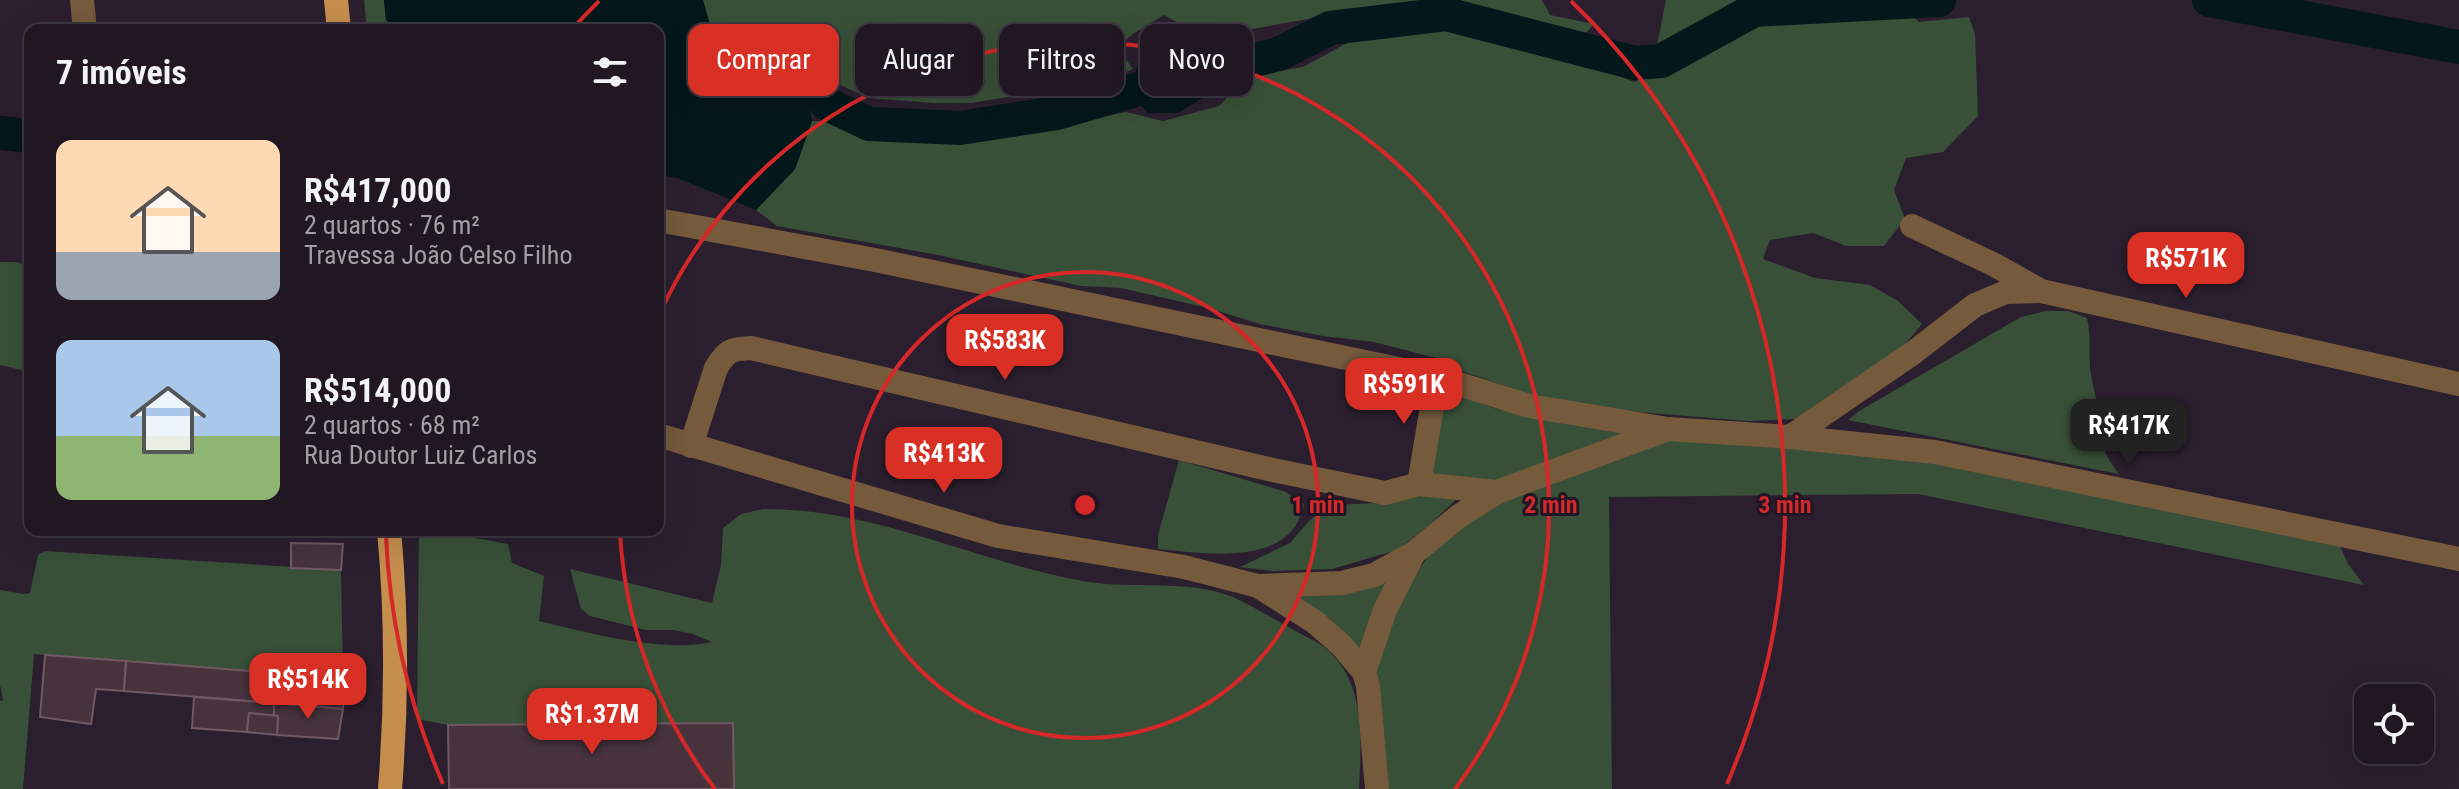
<!DOCTYPE html>
<html lang="pt">
<head>
<meta charset="utf-8">
<style>
  body { margin:0; font-family:"Roboto Condensed",sans-serif; background:#28202b; color:#f1f3f6; height:100vh; display:flex; flex-direction:column; font-size:30px; white-space:nowrap }
  * { box-sizing:border-box; margin:0 }
  p { font-size:26px; color:#a29fa6 }
  .icon { flex:none; width:44px; height:44px; fill:none; stroke:currentColor; stroke-width:2; stroke-linecap:round; stroke-linejoin:round }
  .map { position:relative; flex:1; overflow:hidden }
  .sheet { position:absolute; left:24px; top:24px; width:640px; height:512px; display:flex; flex-direction:column; background:#201723; border-radius:16px; box-shadow:0 8px 32px #0002,0 0 0 2px #3d3641 }
  .sheet>* { flex:none }
  .top-card { position:absolute; left:688px; top:24px; width:760px; height:72px; display:flex; gap:16px }
  .buttons { position:absolute; left:2354px; top:684px; display:grid; gap:16px }
  .buttons a { display:grid; place-items:center; width:80px; height:80px; border-radius:16px; background:#201723; box-shadow:0 8px 32px #0002,0 0 0 2px #3d3641; font-size:40px }
  .price { position:absolute; translate:-50% -68px; padding:0 18px; border-radius:16px; background:#d93025; color:#fff; font-size:26px; line-height:52px; filter:drop-shadow(0 2px 4px #0008) }
  .price::after { content:''; position:absolute; left:50%; top:48px; width:24px; height:18px; margin-left:-12px; background:inherit; clip-path:polygon(0 0,100% 0,50% 100%) }
  .price.selected { background:#222; color:#fff }
  ul { padding:0; list-style:none }
  li { display:flex; align-items:center; gap:24px; height:200px; padding:0 32px }
  li span { display:grid; place-items:center; flex:none; width:224px; height:160px; border-radius:16px; color:#555 }
  li>.icon { margin-inline-start:auto }
  span .icon { width:96px; height:96px; fill:#fffc; stroke-width:1 }
  li b { font-size:34px }
  h2 { display:flex; justify-content:space-between; align-items:center; height:96px; padding:0 32px; font-size:34px }
  .chip { padding:0 28px; border-radius:16px; background:#201723; box-shadow:0 8px 32px #0002,0 0 0 2px #3d3641; font-size:28px; line-height:72px }
  .chip.selected { background:#d93025; color:#fff }
  .map>svg:first-child { display:block }
  .green { fill:#385038 }
  .water { fill:#04171a }
  .lines { fill:none; stroke-linecap:round; stroke-linejoin:round }
  .river { stroke:#04171a; stroke-width:34 }
  .building { fill:#48333d; stroke:#705963; stroke-width:2 }
  .minor { stroke:#755a3c; stroke-width:24 }
  .major { stroke:#c68e4d; stroke-width:24 }
  .ring { fill:none; stroke:#d62828; stroke-width:4 }
  .centre { fill:#d62828; stroke:#211625; stroke-width:4 }
  .ring-label { font-size:24px; text-anchor:middle; font-weight:bold; fill:#d62828; stroke:#211625; stroke-width:6; stroke-linejoin:round; paint-order:stroke }
</style>
</head>
<body>
<div class="map">
<svg width="2459" height="789" viewBox="0 0 2459 789">
  <rect width="100%" height="100%" fill="#2b1f2f"/>
  <g class="green">
    <polygon points="364,0 384,0 386,20 398,30 367,30"/>
    <polygon points="703,0 1542,0 1550,15 1594,24 1583,36 1487,14 1419,4 1347,12 1247,30 1240,44 1217,45 1164,15 1133,34 1117,47 1133,69 1093,86 1037,92 971,103 934,103 869,98 802,68 709,65 711,29"/>
    <polygon points="1666,0 1797,0 1747,3 1656,50"/>
    <polygon points="1886,12 1910,14 1919,22 1969,17 1975,34 1978,116 1943,152 1906,158 1894,190 1905,219 1884,246 1846,246 1813,233 1770,240 1763,259 1815,278 1870,285 1898,301 1922,324 1889,364 1798,419 1748,421 1650,413 1590,407 1526,393 1450,367 1436,358 1374,342 1323,336 1260,324 1208,308 1121,288 1081,286 938,255 777,226 756,210 795,169 812,121 837,122 886,141 934,141 997,139 1126,112 1163,121 1219,106 1250,75 1303,67 1351,41 1390,38 1387,28 1444,21 1546,47 1634,82 1663,69 1750,18"/>
    <polygon points="0,262 17,262 30,267 30,372 0,365"/>
    <path d="M2046,311H2068L2087,318C2091,335 2089,351 2090,368C2091,378 2094,388 2096,399C2100,432 2097,446 2119,474L1848,420L1859,411L2021,317Z"/>
    <polygon points="1448,392 1497,409 1649,430 1500,482 1433,479 1431,468 1442,394"/>
    <polygon points="1671,440 1707,440 1924,461 2340,546 2348,564 2364,585 1918,494 1609,497 1612,789 1382,789 1375,683 1384,623 1436,544 1507,497"/>
    <path d="M1179,460L1286,492L1304,504C1292,569 1205,553 1158,549V535Z"/>
    <polygon points="1438,494 1459,497 1427,527 1397,550 1332,569 1273,571 1240,567 1290,543 1309,521 1328,505 1379,503 1411,496"/>
    <path d="M763,509C877,508 977,563 1088,582C1135,589 1188,579 1233,597C1253,606 1273,619 1292,629C1302,635 1315,640 1324,647C1367,681 1361,741 1359,789H734L732,723L448,725L417,719L419,530H432L508,544L512,563L544,576L539,621C588,633 664,653 712,642L693,634L673,630H646L590,616L581,609L570,569L712,603L721,565L723,528L741,514Z"/>
    <polygon points="45,551 341,570 343,676 345,679 34,654 23,789 0,789 0,701 3,700 0,685 0,590 24,594 30,593 38,555"/>
    <polygon points="1390,576 1363,662 1291,595"/>
  </g>
  <g class="water">
    <polygon points="384,0 703,0 711,29 710,65 802,68 812,121 795,169 756,210 678,178 658,175 658,30 398,30 386,20"/>
    <path d="M1150,45C1173,48 1192,55 1216,57L1225,77L1206,96L1178,113H1147C1130,90 1131,66 1150,45Z"/>
  </g>
  <g class="lines">
    <g class="river">
      <polyline points="2209,0 2459,47"/>
      <polyline points="758,78 787,77 806,80 827,104 869,124 960,128 1057,113 1149,86 1279,54 1330,28 1446,14 1635,63 1661,61 1754,10 1939,0"/>
      <polyline points="0,133 30,136"/>
    </g>
  </g>
  <g class="building">
    <polygon points="291,543 343,544 341,570 291,568"/>
    <polygon points="45,655 126,661 124,691 96,689 91,724 40,717"/>
    <polygon points="126,661 276,673 274,703 124,691"/>
    <polygon points="276,673 345,679 343,709 274,703"/>
    <polygon points="194,697 274,703 274,716 249,713 247,732 192,728"/>
    <polygon points="274,703 343,709 338,739 277,735 278,716 274,716"/>
    <polygon points="249,713 278,716 277,735 247,732"/>
    <polygon points="733,723 734,789 449,789 448,725"/>
  </g>
  <g class="lines">
    <g class="minor">
      <polyline points="82,0 85,30"/>
      <polyline points="658,220 875,260 1437,377 1529,406 1668,429"/>
      <polyline points="1912,226 1993,264 2041,291 2459,384"/>
      <polyline points="658,435 998,536 1184,567 1258,586 1315,622 1342,646 1364,672"/>
      <polyline points="1790,437 1935,452 2459,559"/>
      <path d="M691,446L716,368C727,350 731,349 751,348L1273,470L1385,493L1419,484L1497,492"/>
      <polyline points="1419,484 1437,377"/>
      <polyline points="1258,586 1342,583 1374,575 1414,553"/>
      <polyline points="1377,789 1368,686 1364,672 1385,610 1414,553 1459,516 1497,492 1668,429 1790,437 1913,353 1975,305 2006,292 2041,291"/>
    </g>
    <g class="major">
      <polyline points="336,0 339,30"/>
      <path d="M389,530C397,617 397,702 390,789"/>
    </g>
  </g>
  <g class="ring">
    <circle cx="1085" cy="505" r="233"/>
    <path d="M715 789A466 466 0 0 1 620 533M659 315A466 466 0 1 1 1455 789"/>
    <path d="M443 784A700 700 0 0 1 386 536M573 28A700 700 0 0 1 599 1M1571 1A700 700 0 0 1 1727 784"/>
  </g>
  <circle cx="1085" cy="505" r="12" class="centre"/>
  <g class="ring-label">
    <text x="1318" y="513">1 min</text>
    <text x="1551" y="513">2 min</text>
    <text x="1785" y="513">3 min</text>
  </g>
</svg>
<div class="buttons">
<a><svg class="icon" aria-label="locate" viewBox="0 0 24 24"><circle cx="12" cy="12" r="6"/><path d="M12 2v4M12 18v4M2 12h4M18 12h4"/></svg></a>
</div>
<b class="price" style="left:2186px;top:300px">R$571K</b>
<b class="price" style="left:1005px;top:382px">R$583K</b>
<b class="price" style="left:1404px;top:426px">R$591K</b>
<b class="price selected" style="left:2129px;top:467px">R$417K</b>
<b class="price" style="left:944px;top:495px">R$413K</b>
<b class="price" style="left:308px;top:721px">R$514K</b>
<b class="price" style="left:592px;top:756px">R$1.37M</b>
<div class="top-card">
<a class="chip selected">Comprar</a>
<a class="chip">Alugar</a>
<a class="chip">Filtros</a>
<a class="chip">Novo</a>
</div>
<section class="sheet">
<h2>7 imóveis<svg class="icon" aria-label="filters" viewBox="0 0 24 24"><path d="M4 7h16M4 17h16"/><circle cx="9" cy="7" r="2"/><circle cx="15" cy="17" r="2"/></svg></h2>
<ul>
<li><span style="background:linear-gradient(#ffd9b3 70%,#9aa5b1 0)"><svg class="icon" aria-label="home" viewBox="0 0 24 24"><path d="M3 11l9-7 9 7M6 9v11h12V9"/></svg></span><div><b>R$417,000</b><p>2 quartos · 76 m²</p><p>Travessa João Celso Filho</p></div></li>
<li><span style="background:linear-gradient(#a9c7e8 60%,#8fb573 0)"><svg class="icon" aria-label="home" viewBox="0 0 24 24"><path d="M3 11l9-7 9 7M6 9v11h12V9"/></svg></span><div><b>R$514,000</b><p>2 quartos · 68 m²</p><p>Rua Doutor Luiz Carlos</p></div></li>
</ul>
</section>
</div>
</body>
</html>
